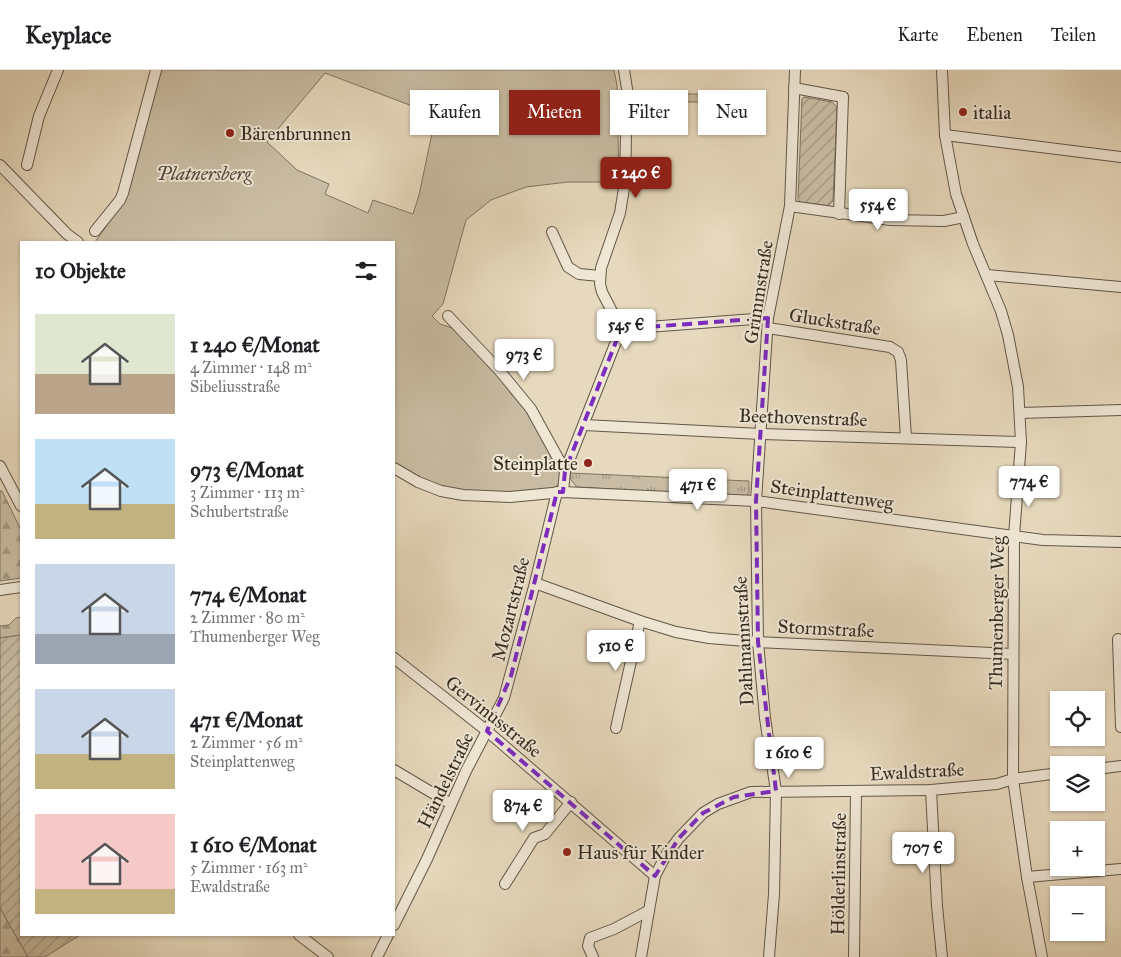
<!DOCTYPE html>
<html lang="de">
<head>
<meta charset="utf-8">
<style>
  body { margin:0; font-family:"IM FELL Great Primer",serif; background:#f6f6f6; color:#202124; height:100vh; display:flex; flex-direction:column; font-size:19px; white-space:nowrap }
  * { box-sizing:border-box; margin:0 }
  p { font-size:16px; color:#757577 }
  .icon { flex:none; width:28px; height:28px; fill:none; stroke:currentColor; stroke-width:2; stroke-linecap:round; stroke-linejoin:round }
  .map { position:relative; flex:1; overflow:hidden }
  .details { position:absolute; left:20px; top:171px; width:375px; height:695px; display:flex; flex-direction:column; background:#fff; border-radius:0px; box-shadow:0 1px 4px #0004 }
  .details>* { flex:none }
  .hud { position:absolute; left:410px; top:20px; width:475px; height:45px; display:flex; gap:10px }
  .fabs { position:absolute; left:1050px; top:621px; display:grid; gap:10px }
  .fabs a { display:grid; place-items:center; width:55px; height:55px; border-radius:0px; background:#fff; box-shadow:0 1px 4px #0004; font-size:25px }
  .price { position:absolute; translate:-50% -42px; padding:0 11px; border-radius:5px; background:#fff; color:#222; font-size:16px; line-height:32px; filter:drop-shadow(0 1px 2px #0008) }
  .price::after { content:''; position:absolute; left:50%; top:30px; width:15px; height:11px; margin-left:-8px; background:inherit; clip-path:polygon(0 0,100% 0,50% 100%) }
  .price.current { background:#8f2418; color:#fff }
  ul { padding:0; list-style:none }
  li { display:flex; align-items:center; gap:15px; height:125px; padding:0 15px }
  li span { display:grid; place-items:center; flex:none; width:140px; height:100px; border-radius:0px; color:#555 }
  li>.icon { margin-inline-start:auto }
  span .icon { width:60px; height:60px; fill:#fffc; stroke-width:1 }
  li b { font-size:21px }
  h2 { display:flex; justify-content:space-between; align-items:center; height:60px; padding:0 15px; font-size:21px }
  .chip { padding:0 18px; border-radius:0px; background:#fff; box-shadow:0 1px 4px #0004; font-size:18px; line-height:45px }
  .chip.current { background:#8f2418; color:#fff }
  header { display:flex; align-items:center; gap:30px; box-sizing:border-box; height:70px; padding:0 25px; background:#fff; border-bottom:1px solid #e0e0e0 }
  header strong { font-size:24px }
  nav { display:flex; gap:28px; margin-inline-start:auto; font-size:18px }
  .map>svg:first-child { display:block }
  .grass { fill:url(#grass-tufts); stroke:#7f7462 }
  .forest { fill:url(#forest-firs); stroke:#7f7462 }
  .park { fill:#c9bca2; stroke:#7f7462; fill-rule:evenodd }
  .garden { fill:url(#garden-furrows); stroke:#7f7462 }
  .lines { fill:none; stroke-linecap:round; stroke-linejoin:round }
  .minor-casing { stroke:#625748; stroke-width:12 }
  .minor { stroke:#efe6d4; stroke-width:10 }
  .marked { fill:none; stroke:#7b2cbf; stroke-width:4; stroke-dasharray:10 6; stroke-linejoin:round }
  .poi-dot { fill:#8f2418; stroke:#efe6d4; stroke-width:2 }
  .labels { text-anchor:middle; stroke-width:4; stroke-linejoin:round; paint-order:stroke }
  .poi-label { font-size:19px; fill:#352c21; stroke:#efe6d4; text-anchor:start }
  .park-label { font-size:19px; font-style:italic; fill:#53493b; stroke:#efe6d4 }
  .street-label { font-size:19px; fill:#352c21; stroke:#efe6d4 }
</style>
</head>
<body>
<header>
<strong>Keyplace</strong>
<nav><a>Karte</a><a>Ebenen</a><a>Teilen</a></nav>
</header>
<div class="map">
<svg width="1121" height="887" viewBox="0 0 1121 887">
  <defs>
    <pattern id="grass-tufts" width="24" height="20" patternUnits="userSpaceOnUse" patternTransform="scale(1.25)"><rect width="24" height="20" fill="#c9bca2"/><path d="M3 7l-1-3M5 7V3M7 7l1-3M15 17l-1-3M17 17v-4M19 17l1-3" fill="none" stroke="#a49984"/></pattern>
    <pattern id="forest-firs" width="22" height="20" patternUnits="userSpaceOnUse" patternTransform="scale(1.25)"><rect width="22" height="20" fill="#c9bca2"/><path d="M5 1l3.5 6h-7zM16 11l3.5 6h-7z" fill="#a49984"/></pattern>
    <pattern id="garden-furrows" width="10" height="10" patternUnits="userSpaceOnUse" patternTransform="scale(1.25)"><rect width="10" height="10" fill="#c9bca2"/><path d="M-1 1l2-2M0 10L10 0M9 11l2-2" fill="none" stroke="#a49984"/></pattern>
  </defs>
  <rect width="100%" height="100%" fill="#e7d9bd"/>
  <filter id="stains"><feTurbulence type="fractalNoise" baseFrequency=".004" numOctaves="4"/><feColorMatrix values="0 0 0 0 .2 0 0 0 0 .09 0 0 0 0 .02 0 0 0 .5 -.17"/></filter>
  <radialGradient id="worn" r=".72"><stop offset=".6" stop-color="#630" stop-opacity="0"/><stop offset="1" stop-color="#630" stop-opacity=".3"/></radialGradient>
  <polygon class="grass" points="570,403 749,411 749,423 745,427 577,417 571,410"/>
  <g class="forest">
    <polygon points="0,421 2,421 21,460 21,508 0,511"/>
    <polygon points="21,547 21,565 0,568 0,556 9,555 16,548"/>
    <polygon points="0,838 28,887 0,887"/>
  </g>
  <g class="park">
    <path d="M160,0H614L617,15L619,112H568L526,117L491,130L466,150L443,234L432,246L440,254L455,259L509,317L528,340L561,402V412L553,419L479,425L434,415L394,394V172H95L122,134ZM325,3L436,45L419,125L413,144L373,130L368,143L325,124L329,114L297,100L267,72Z"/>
    <polygon points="640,22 719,25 719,33 640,30"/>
  </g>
  <g class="garden">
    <polygon points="804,27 832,32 837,37 833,131 828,136 800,132 798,129 802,29"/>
    <polygon points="21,565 21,865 80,865 45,887 28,887 0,838 0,568"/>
  </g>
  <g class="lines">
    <g class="minor-casing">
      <g id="minor">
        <polyline points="942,0 945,65 956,124 973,174 1001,241 1008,265 1018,317 1021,372 1014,466 1013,709 1027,807 1042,887"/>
        <polyline points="794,18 843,27 839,144"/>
        <polyline points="945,65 1121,87"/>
        <polyline points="0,95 67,164 78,172"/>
        <polyline points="27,95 39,46 58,0"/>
        <polyline points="790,136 890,150 944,151 964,147"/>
        <polyline points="95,161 120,130 123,123 156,0"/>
        <polyline points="552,162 568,197 579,204 600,206"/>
        <polyline points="987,205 1121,217"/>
        <polyline points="448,246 499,300 531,339 565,401"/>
        <polyline points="768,258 890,277 898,282 901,290 906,368"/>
        <polyline points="621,259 602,222 600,214 601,198 620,143 625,112 627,19 624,0"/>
        <polyline points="1020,343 1121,340"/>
        <polyline points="584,355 761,364 1021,372"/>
        <polyline points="0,396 21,436"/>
        <polyline points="394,398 418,412 441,421 463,425 510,427 563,422 756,431 1043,470 1121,472"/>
        <polyline points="563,422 565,401 621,259 768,248"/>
        <polyline points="535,513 640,551 676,562 709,568 758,572 1013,584"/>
        <polyline points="0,520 21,517"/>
        <polyline points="1118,569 1121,657"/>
        <polyline points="394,588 487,661 655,806"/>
        <polyline points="616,658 640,551"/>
        <polyline points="1096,699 1121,696"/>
        <polyline points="394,700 451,734"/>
        <polyline points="931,720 937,836 942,887"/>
        <polyline points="1027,807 1121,799"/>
        <polyline points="505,814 534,768 545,764 571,732"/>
        <polyline points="394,855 427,789 466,701 504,628 535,513 557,422"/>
        <polyline points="299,865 328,887"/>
        <polyline points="377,887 388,865"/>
        <polyline points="593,887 588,876 590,868 614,859 648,841"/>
        <polyline points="641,887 655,806 666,785 679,768 703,743 718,734 751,722 931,720 997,714 1013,709 1059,703"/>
        <polyline points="769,887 774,824 776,721 765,648 758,572 756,431 768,248 790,136 795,0"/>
        <polyline points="854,887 856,722"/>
      </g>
    </g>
    <use href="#minor" class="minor"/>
  </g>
  <path class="marked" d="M768,248L756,431L758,572L776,721L734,727L703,743L679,768L655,806L487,661L511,606L557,422H563L565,401L621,259Z"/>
  <g class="poi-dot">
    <circle cx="963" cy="42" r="5"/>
    <circle cx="230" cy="63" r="5"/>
    <circle cx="588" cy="393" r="5"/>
    <circle cx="567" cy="782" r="5"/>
  </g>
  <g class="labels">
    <g class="poi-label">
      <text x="973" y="49">italia</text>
      <text x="240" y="70">Bärenbrunnen</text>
      <text x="578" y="400" text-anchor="end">Steinplatte</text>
      <text x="577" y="789">Haus für Kinder</text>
    </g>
    <g class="park-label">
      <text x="204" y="110">Platnersberg</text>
    </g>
    <g class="street-label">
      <text transform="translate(758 222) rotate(-81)" y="7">Grimmstraße</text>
      <text transform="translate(835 251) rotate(9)" y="7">Gluckstraße</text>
      <text transform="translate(803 347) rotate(2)" y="7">Beethovenstraße</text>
      <text transform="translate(832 424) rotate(8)" y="7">Steinplattenweg</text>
      <text transform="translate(510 539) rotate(-76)" y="7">Mozartstraße</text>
      <text transform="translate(996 543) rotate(-89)" y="7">Thumenberger Weg</text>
      <text transform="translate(826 558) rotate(3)" y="7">Stormstraße</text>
      <text transform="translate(743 571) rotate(-93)" y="7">Dahlmannstraße</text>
      <text transform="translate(494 646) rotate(39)" y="7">Gervinusstraße</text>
      <text transform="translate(917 701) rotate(-3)" y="7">Ewaldstraße</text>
      <text transform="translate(445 710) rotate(-64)" y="7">Händelstraße</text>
      <text transform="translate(838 804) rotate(-89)" y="7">Hölderlinstraße</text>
    </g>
  </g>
  <rect width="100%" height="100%" filter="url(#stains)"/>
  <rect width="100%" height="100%" fill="url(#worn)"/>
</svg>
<div class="fabs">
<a><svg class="icon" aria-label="locate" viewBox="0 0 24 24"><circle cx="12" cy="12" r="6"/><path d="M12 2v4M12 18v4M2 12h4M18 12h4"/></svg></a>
<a><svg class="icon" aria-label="layers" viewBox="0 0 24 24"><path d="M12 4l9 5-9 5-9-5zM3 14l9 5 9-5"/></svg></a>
<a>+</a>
<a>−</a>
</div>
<b class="price current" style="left:636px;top:129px">1 240 €</b>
<b class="price" style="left:878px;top:161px">554 €</b>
<b class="price" style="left:626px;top:281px">545 €</b>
<b class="price" style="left:524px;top:311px">973 €</b>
<b class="price" style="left:1029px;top:438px">774 €</b>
<b class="price" style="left:698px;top:441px">471 €</b>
<b class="price" style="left:616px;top:602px">510 €</b>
<b class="price" style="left:789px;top:709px">1 610 €</b>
<b class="price" style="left:523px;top:762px">874 €</b>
<b class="price" style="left:923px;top:804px">707 €</b>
<div class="hud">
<a class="chip">Kaufen</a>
<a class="chip current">Mieten</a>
<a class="chip">Filter</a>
<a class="chip">Neu</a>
</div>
<section class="details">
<h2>10 Objekte<svg class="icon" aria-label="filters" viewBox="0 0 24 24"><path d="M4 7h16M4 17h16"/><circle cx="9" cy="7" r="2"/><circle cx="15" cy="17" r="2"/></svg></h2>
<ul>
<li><span style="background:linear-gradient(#dfe7d0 60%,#b9a48a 0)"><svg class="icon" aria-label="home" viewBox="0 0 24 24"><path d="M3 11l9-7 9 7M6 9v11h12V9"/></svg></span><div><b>1 240 €/Monat</b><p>4 Zimmer · 148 m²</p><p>Sibeliusstraße</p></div></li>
<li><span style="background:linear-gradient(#bfe0f5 65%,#c2b280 0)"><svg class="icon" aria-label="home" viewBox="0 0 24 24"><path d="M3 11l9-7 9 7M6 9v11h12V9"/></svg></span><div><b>973 €/Monat</b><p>3 Zimmer · 113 m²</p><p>Schubertstraße</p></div></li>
<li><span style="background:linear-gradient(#c9d6e8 70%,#9aa5b1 0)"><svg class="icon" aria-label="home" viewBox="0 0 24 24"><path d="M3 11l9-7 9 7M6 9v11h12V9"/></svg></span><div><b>774 €/Monat</b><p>2 Zimmer · 80 m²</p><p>Thumenberger Weg</p></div></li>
<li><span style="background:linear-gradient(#c9d6e8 65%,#c2b280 0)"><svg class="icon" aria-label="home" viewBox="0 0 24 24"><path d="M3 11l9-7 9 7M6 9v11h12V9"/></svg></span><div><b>471 €/Monat</b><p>2 Zimmer · 56 m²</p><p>Steinplattenweg</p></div></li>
<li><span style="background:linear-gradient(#f6c9c9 75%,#c2b280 0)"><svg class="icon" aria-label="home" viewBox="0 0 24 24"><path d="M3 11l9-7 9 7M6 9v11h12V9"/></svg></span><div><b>1 610 €/Monat</b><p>5 Zimmer · 163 m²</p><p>Ewaldstraße</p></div></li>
</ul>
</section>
</div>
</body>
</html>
